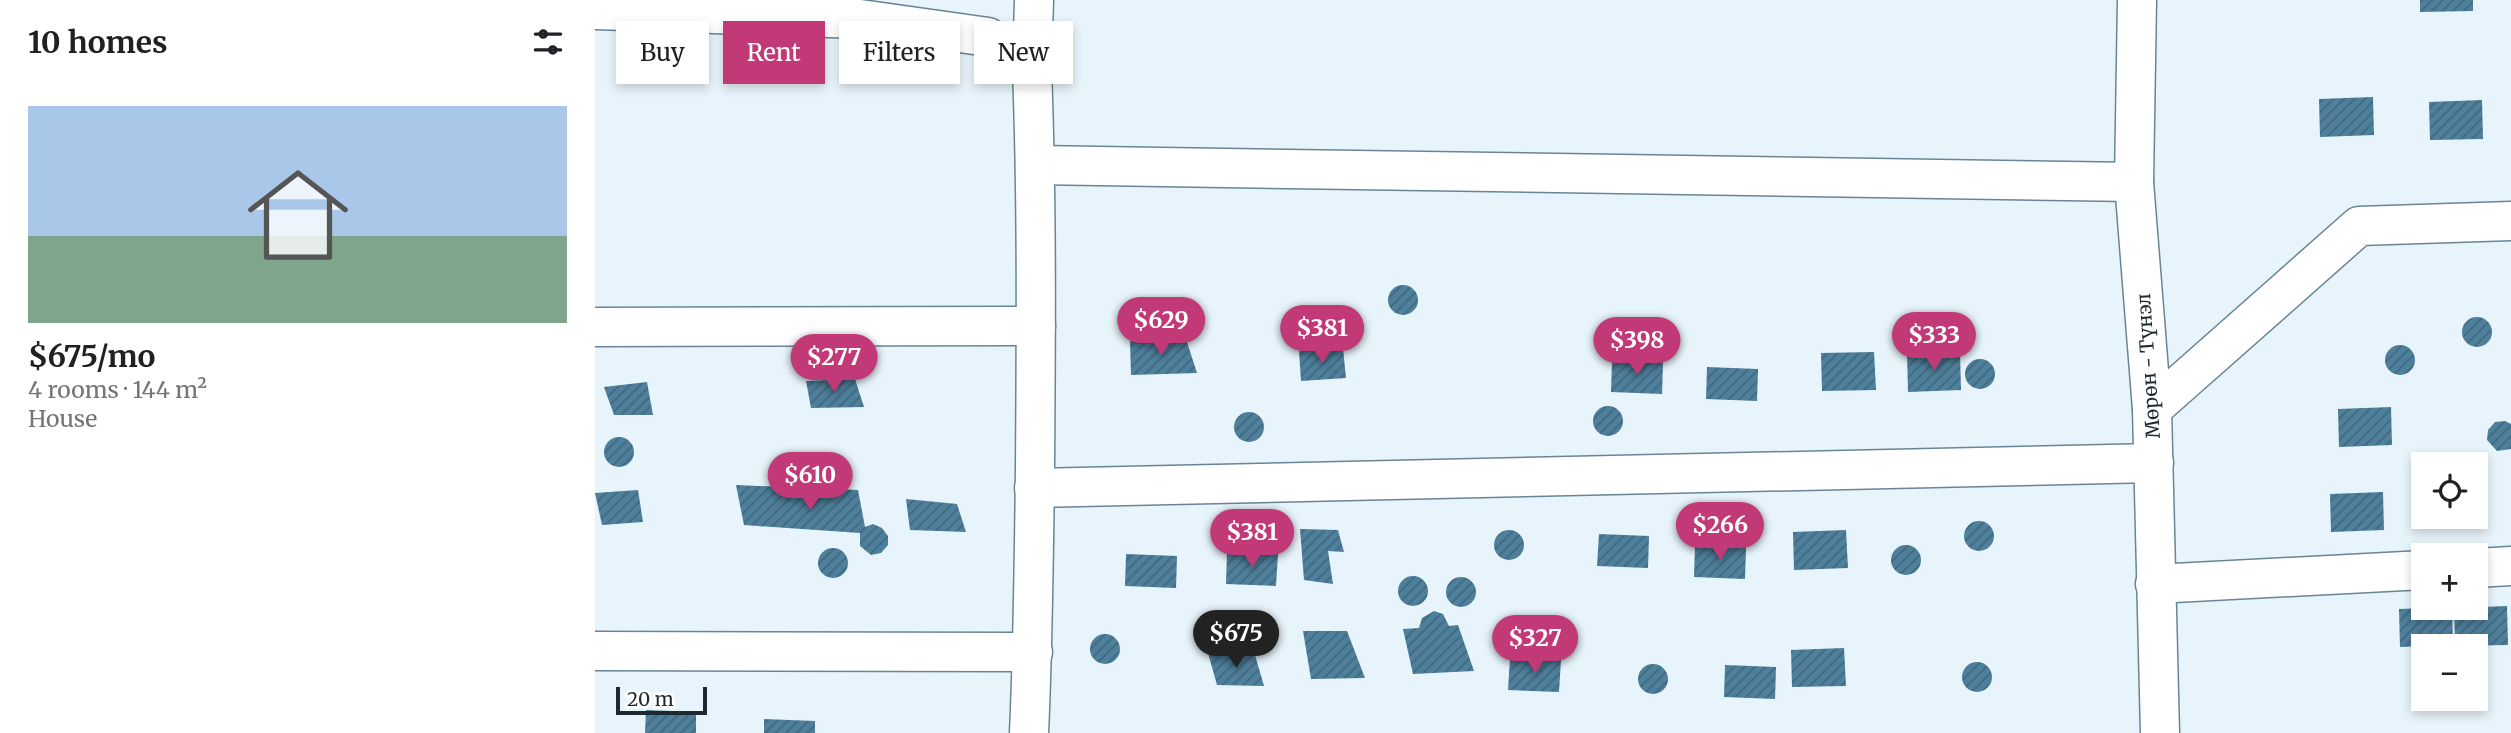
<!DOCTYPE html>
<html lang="en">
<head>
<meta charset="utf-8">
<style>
  body { margin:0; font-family:Merriweather,serif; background:#f6f6f6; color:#202124; height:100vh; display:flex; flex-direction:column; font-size:26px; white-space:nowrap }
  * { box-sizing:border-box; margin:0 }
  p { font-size:23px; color:#757577 }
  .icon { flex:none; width:38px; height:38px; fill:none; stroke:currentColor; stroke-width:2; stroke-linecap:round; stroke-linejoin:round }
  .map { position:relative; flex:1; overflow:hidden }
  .panel { display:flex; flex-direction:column; background:#fff; width:595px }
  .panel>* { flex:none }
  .guide { position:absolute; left:21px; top:21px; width:665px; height:63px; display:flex; gap:14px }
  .buttons { position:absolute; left:1816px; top:452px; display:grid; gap:14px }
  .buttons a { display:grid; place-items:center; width:77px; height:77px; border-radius:0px; background:#fff; box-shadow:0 4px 10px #0003; font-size:35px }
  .scale { position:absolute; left:21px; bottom:18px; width:91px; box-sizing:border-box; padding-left:7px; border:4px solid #1d282f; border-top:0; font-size:19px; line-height:24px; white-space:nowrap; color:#1d282f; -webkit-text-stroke:5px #fff; paint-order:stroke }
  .price { position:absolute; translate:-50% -60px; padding:0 16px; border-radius:24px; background:#c23977; color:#fff; font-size:23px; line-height:46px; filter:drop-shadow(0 2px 4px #0008) }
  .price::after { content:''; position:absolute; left:50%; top:42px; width:21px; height:16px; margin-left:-10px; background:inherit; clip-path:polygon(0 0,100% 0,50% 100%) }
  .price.on { background:#222; color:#fff }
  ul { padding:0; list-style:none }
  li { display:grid; align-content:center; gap:14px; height:371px; padding:0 28px }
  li+li { border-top:2px solid #e0e0e0 }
  li span { display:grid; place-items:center; height:217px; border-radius:0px; color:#555 }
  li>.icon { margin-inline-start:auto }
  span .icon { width:126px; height:126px; fill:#fffc; stroke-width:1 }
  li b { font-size:30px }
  h2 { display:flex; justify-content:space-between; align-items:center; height:84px; padding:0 28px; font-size:30px }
  .chip { padding:0 24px; border-radius:0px; background:#fff; box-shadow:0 4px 10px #0003; font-size:24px; line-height:63px }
  .chip.on { background:#c23977; color:#fff }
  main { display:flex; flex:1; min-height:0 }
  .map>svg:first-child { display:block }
  .building { fill:url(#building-hatch) }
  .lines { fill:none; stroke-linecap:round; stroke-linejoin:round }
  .minor-casing { stroke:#698595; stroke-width:41 }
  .minor { stroke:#fff; stroke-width:38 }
  .labels { text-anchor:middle; stroke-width:5; stroke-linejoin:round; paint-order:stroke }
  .street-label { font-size:19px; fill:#1d282f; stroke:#fff }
</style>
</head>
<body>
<main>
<section class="panel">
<h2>10 homes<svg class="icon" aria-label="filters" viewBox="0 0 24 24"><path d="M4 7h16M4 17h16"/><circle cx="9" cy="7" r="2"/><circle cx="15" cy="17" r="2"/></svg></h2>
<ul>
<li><span style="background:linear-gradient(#a9c7e8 60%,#7fa58c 0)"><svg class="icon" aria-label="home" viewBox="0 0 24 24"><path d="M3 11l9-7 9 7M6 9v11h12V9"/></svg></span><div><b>$675/mo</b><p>4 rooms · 144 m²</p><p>House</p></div></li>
</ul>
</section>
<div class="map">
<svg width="1916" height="733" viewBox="0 0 1916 733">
  <defs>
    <pattern id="building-hatch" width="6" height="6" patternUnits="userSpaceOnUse" patternTransform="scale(1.75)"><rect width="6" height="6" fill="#4e7f9b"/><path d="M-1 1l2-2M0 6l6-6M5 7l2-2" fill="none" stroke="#40687f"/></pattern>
  </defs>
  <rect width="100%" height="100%" fill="#e8f4fb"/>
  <g class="building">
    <polygon points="1825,0 1878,0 1878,11 1825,12"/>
    <polygon points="1778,97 1779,135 1725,137 1724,99"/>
    <polygon points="1887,100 1888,139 1835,140 1834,102"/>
    <circle cx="808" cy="300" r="15"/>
    <circle cx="1882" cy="332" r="15"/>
    <polygon points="591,339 602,373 536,375 535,341"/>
    <circle cx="1805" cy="360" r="15"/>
    <polygon points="748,348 751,378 706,381 704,351"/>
    <polygon points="1279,352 1281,390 1227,391 1226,353"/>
    <polygon points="1365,352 1366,390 1313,392 1312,353"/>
    <circle cx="1385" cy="374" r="15"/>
    <polygon points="1017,360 1068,362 1067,394 1016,392"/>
    <polygon points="1112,367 1163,369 1162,401 1111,399"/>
    <polygon points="260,379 269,407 216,408 211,381"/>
    <polygon points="52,382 58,415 19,415 9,387"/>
    <circle cx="1013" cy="421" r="15"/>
    <polygon points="1796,407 1797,445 1744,447 1743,409"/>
    <circle cx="654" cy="427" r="15"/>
    <polygon points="1910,421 1916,424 1916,449 1902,451 1892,440 1893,430 1900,422"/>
    <circle cx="24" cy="452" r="15"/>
    <polygon points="141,485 263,490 270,527 278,524 287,528 293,536 293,545 286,553 276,555 265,546 265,533 149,525"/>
    <polygon points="43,490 48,522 7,525 0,493"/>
    <polygon points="1788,492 1789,530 1736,532 1735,494"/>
    <polygon points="311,499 362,504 371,532 315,530"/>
    <circle cx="1384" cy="536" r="15"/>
    <polygon points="705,529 743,530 749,552 733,551 738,584 709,580"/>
    <polygon points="1251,530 1253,568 1199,570 1198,532"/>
    <circle cx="914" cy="545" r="15"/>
    <polygon points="1004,534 1054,536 1053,568 1002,566"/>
    <polygon points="1100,544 1151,547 1150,579 1099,577"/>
    <circle cx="1311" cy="560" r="15"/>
    <circle cx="238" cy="563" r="15"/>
    <polygon points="632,552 683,554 681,586 631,584"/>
    <polygon points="531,554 582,556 581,588 530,586"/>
    <circle cx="818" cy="591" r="15"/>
    <circle cx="866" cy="592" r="15"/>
    <polygon points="1912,606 1913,645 1860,646 1859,608"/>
    <polygon points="1857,607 1858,645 1805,647 1804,609"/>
    <polygon points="839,611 848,614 854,626 863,625 879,671 818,674 808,629 824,628 827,618"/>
    <polygon points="708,631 752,631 770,678 716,679"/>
    <circle cx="510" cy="649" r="15"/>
    <polygon points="1249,648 1251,686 1197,687 1196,650"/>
    <polygon points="613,653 660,655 669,686 622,685"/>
    <polygon points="915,658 966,660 964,692 913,690"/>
    <circle cx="1382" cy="677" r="15"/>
    <circle cx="1058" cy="679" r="15"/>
    <polygon points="1130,665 1181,667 1180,699 1129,697"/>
    <polygon points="51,710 101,712 101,733 50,733"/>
    <polygon points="169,719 220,721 220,733 169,733"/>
  </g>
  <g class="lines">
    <g class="minor-casing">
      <g id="minor">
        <polyline points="1542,0 1539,182 1557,409 1565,733"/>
        <path d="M0,10L265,19L393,37L437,69C442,202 441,335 440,468C439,556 438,644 434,733"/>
        <polyline points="437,69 439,0"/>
        <polyline points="440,165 1539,182"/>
        <polyline points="0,327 441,326"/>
        <polyline points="1557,409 1764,226 1916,221"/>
        <polyline points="439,488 1559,463"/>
        <polyline points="1881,568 1916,566"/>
        <polyline points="1560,584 1829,570"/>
        <polyline points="0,651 438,652"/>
      </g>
    </g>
    <use href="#minor" class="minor"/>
  </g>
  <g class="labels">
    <g class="street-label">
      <text transform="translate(1553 366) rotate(-94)" y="7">Мөрөн - Түнэл</text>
    </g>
  </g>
</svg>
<div class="buttons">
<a><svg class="icon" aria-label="locate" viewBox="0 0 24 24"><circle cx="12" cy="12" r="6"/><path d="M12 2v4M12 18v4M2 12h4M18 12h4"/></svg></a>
<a>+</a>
<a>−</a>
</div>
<div class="scale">20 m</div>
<b class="price" style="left:566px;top:357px">$629</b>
<b class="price" style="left:727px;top:365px">$381</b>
<b class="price" style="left:1339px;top:372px">$333</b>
<b class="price" style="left:1042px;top:377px">$398</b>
<b class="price" style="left:239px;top:394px">$277</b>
<b class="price" style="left:215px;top:512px">$610</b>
<b class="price" style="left:1125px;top:562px">$266</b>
<b class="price" style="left:657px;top:569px">$381</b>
<b class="price on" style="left:641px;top:670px">$675</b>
<b class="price" style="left:940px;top:675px">$327</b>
<div class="guide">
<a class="chip">Buy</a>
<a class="chip on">Rent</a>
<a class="chip">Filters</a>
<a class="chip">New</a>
</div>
</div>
</main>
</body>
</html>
